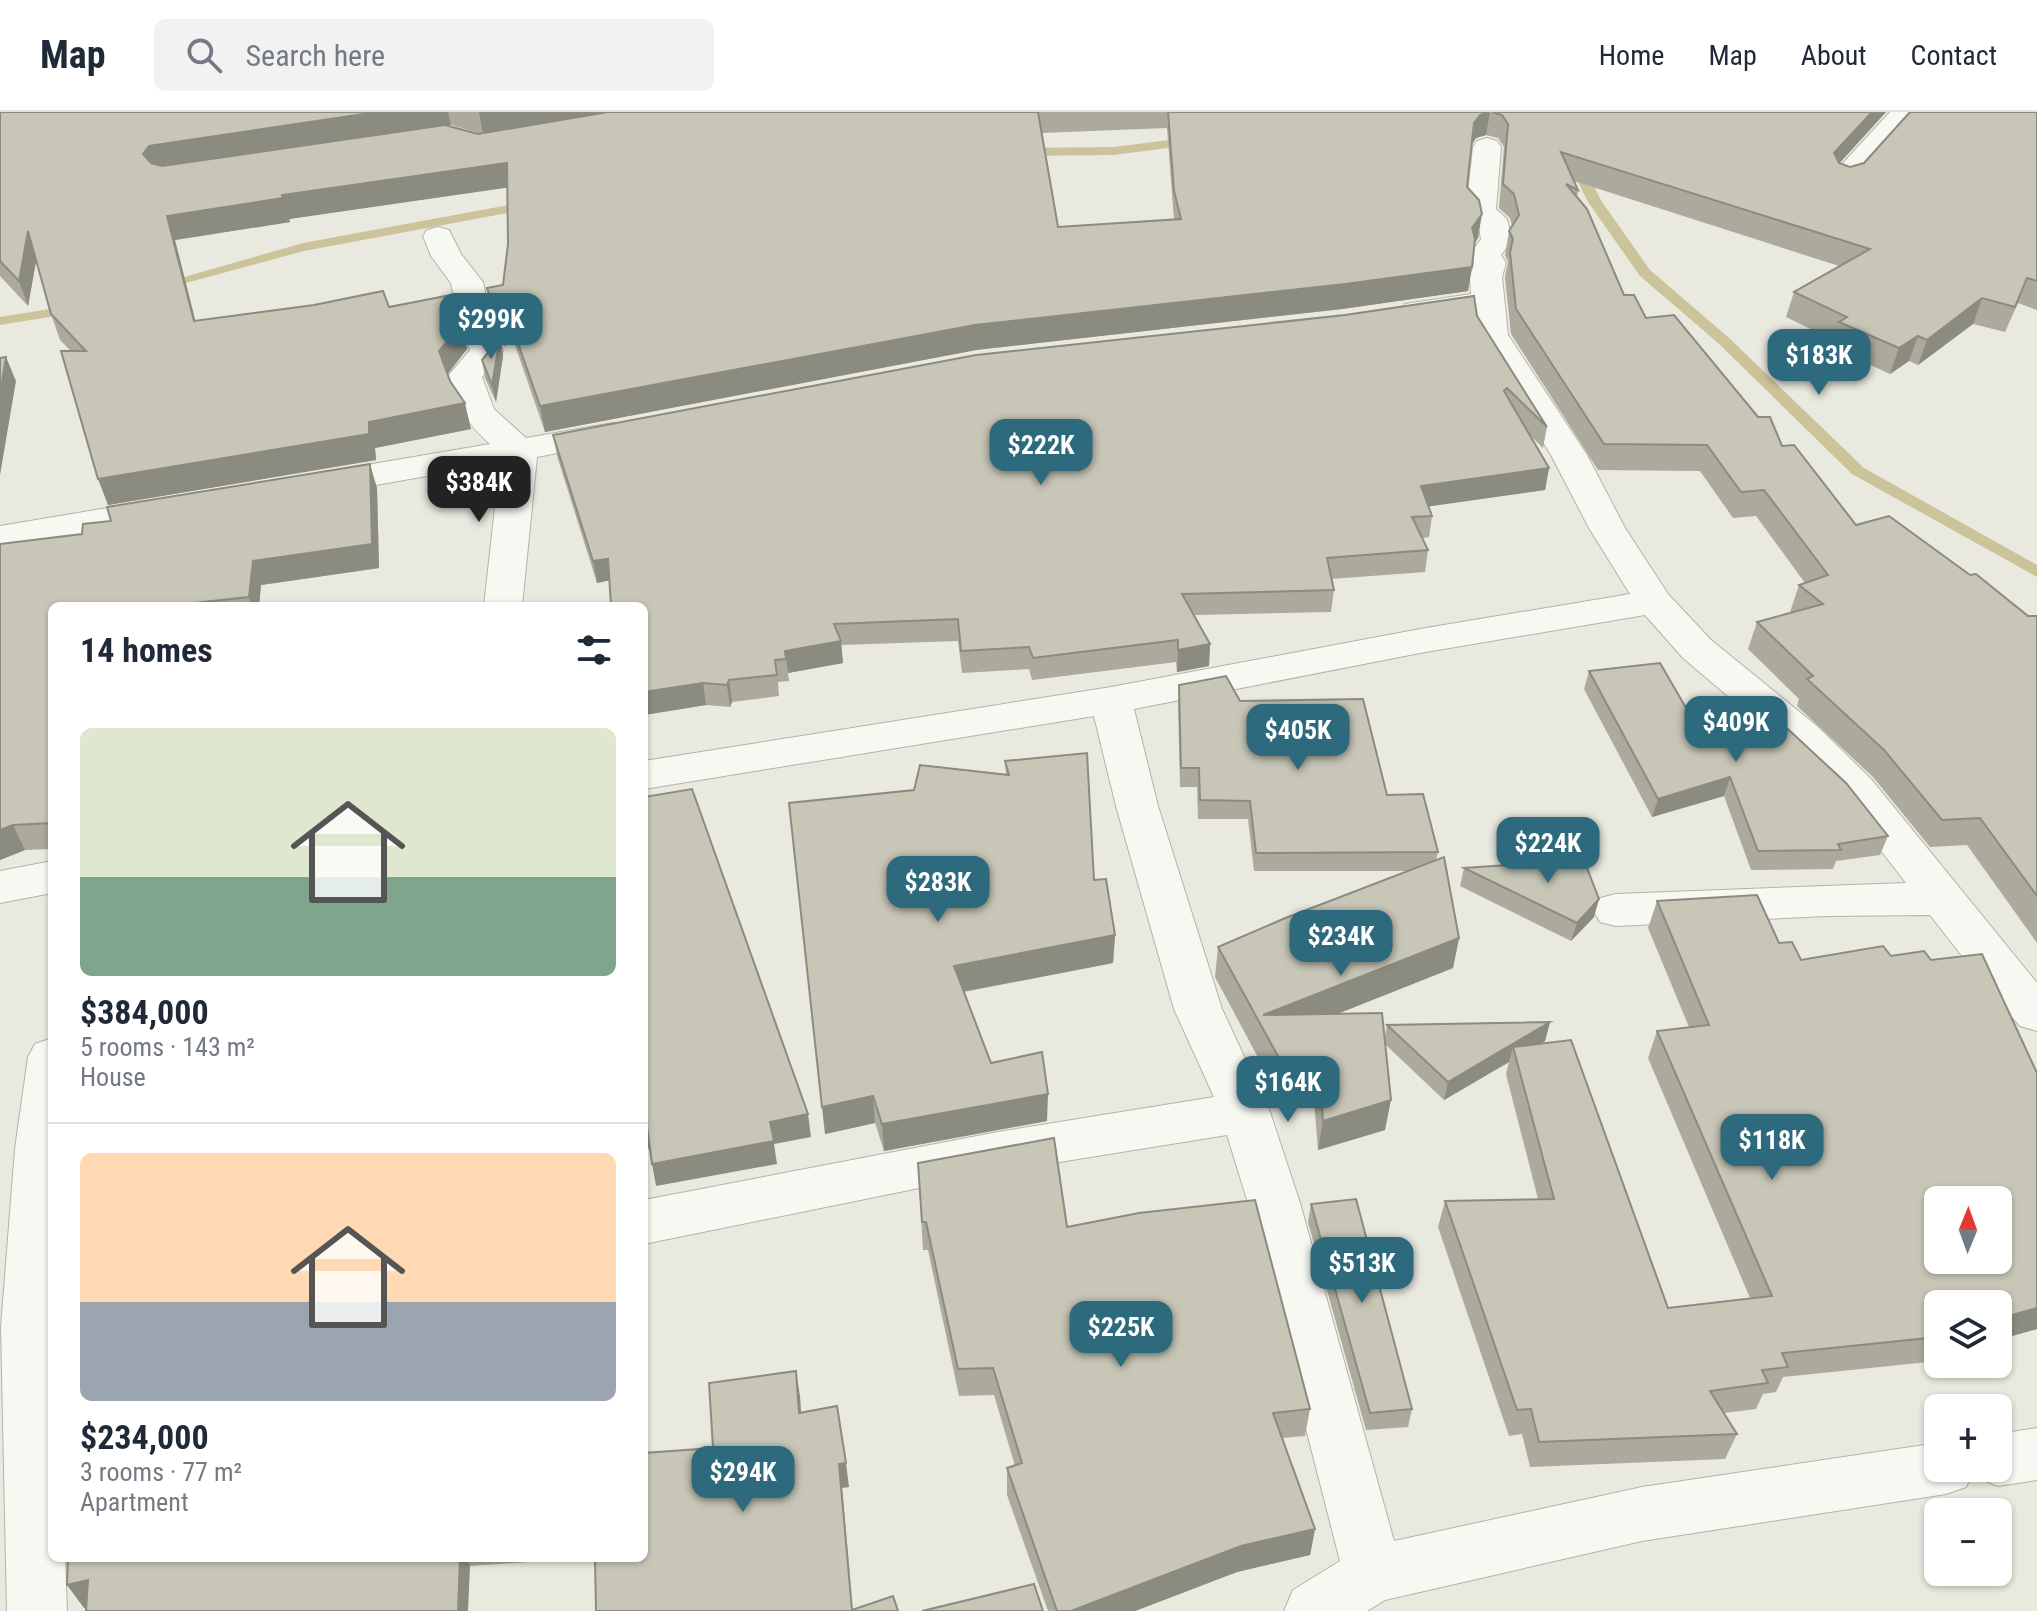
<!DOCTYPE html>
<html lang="en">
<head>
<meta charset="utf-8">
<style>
  body { margin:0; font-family:"Roboto Condensed",sans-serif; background:#f2f2f3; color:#1f2937; height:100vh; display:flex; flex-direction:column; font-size:30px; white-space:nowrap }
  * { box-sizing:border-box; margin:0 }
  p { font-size:26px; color:#747a83 }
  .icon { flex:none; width:44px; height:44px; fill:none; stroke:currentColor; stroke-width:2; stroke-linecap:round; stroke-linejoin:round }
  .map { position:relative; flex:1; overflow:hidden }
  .details { position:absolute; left:48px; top:490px; width:600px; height:960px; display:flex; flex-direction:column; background:#fff; border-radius:12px; box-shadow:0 2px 6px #0004 }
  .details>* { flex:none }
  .needle { width:52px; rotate:1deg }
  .tools { position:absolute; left:1924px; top:1074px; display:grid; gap:16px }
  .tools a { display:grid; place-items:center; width:88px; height:88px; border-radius:12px; background:#fff; box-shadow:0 2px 6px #0004; font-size:40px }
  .price { position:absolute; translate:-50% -68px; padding:0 18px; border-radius:16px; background:#2e6a7d; color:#fff; font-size:26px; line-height:52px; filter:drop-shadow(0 2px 4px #0008) }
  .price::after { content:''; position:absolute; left:50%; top:48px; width:24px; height:18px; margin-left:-12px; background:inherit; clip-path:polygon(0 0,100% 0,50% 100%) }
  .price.active { background:#222; color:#fff }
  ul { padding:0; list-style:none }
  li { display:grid; align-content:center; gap:16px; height:424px; padding:0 32px }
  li+li { border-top:2px solid #e0e1e3 }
  li span { display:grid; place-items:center; height:248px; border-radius:12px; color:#555 }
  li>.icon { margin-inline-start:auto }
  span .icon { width:144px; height:144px; fill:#fffc; stroke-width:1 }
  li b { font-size:34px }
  h2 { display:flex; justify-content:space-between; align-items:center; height:96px; padding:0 32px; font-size:34px }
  header { display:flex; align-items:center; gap:48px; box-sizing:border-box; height:112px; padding:0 40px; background:#fff; border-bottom:2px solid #e0e1e3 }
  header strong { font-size:38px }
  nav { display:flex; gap:44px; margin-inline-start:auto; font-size:28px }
  .search { width:560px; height:72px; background:#f2f2f3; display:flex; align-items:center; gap:20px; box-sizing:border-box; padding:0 28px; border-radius:12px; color:#747a83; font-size:30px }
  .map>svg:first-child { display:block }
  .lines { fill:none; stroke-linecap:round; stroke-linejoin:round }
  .stream { fill:#cbc39a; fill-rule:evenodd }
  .minor-casing { stroke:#b4b3a5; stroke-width:2 }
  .minor { fill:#f8f8f3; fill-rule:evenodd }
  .wall { fill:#abaa9d; fill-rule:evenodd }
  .shaded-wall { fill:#8b8b80 }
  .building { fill:#c7c6b7; stroke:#8b8b80; stroke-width:2; fill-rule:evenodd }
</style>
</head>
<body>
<header>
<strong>Map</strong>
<div class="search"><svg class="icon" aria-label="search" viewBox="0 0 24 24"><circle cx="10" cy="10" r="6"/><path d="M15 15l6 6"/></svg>Search here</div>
<nav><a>Home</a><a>Map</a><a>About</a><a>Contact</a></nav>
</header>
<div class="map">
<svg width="2037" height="1499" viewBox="0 0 2037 1499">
  <rect width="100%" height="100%" fill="#eae9e0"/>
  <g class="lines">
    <g class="stream">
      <polygon points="1194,25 1200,29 1199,32 1113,43 1019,44 1012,40 1019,36 1113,35"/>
      <polygon points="1565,51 1575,51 1587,61 1602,90 1650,158 1728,225 1864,356 2037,453 2037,465 1852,362 1718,231 1640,164 1588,90 1576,66 1563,54"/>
      <polygon points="535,88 542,92 540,95 304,139 160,178 153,174 303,131"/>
      <polygon points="75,193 82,197 80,200 0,213 0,205"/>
    </g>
    <g class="minor-casing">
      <g id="minor">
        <polygon points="1890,0 1919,0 1854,73 1844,76 1834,73 1829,67 1834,61"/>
        <polygon points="1487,26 1497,29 1501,35 1496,97 1507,107 1512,128 1501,143 1506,151 1502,165 1508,223 1587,343 1625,416 1668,482 1711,528 1818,615 1871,667 2037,871 2037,919 2020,914 1991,881 1930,803 1827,804 1616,814 1600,810 1593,798 1600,786 1616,782 1906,771 1841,687 1788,635 1683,546 1645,503 1420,541 1134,597 1158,694 1222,897 1270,1000 1300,1091 1394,1429 1642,1375 1938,1331 1938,1356 1998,1356 1998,1322 2037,1316 2037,1368 1998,1374 1978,1366 1974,1358 1966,1375 1946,1382 1642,1429 1385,1488 1367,1499 1284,1499 1293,1478 1340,1449 1248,1091 1227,1023 998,1060 644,1132 644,1088 998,1020 1214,985 1174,897 1116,694 1094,604 644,677 644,649 1111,575 1420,517 1630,482 1589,416 1551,343 1476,223 1473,201 1416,209 1405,206 1400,199 1405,192 1471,182 1470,165 1474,151 1470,142 1481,127 1478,111 1466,100 1473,35 1477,29"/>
        <path d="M438,115L449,118L461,142L483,170L490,205L503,239L482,265L494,297L526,326L613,311L625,314L630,321L625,328L537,345L522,494H484L500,351L314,384L301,381L296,373L301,365L314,362L490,332C468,313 455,292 448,264L470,238L458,205L451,171L431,144L423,124L427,118Z"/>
        <polygon points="167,386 180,389 185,397 180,405 0,436 0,414"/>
        <polygon points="52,749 52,781 0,791 0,759"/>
        <polygon points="52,926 52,1446 65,1446 67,1499 7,1499 1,1215 15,1037 28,945 35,932"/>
      </g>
    </g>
    <use href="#minor" class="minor"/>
  </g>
  <g class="wall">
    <path d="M0,0H1886L1839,51L1850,55L2037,0V198L2018,191L2005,220L1973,212L1918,253L1909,249L1890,262L1831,235L1833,228L1786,205L1794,180L1839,154L1574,69L1578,78L1577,85L1624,183L1646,206L1782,334L1856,413L1970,463L2028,504H2037V831L1967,733L1930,735L1873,665L1797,594L1799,587L1748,537L1757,510L1791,501L1790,500L1799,473L1805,471L1756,404L1733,406L1700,359L1598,358L1511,222L1505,165L1508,150L1505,143L1509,119L1512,114L1510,106L1499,96L1504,35L1498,26L1486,23L1476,26L1472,32L1467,75L1478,126L1475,131L1468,179L1342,197L976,238L545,320L508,213L505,235L492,201L487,176L503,173L508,132L507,75L289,107L290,110L175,128L195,209L389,195L461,212L467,237L448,262L471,317L375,336L376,348L108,393L71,239L60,228L51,202L36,149L28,194L0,164ZM451,13L482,22H478L446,14ZM1167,16L1174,108L1058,115L1041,21Z"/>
    <polygon points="1477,204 1547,315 1543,336 1530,323 1549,356 1545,378 1428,394 1432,404 1429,425 1422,426 1428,438 1425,460 1331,467 1334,478 1331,500 1194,503 1210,532 1209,554 1177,560 1176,550 1032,568 1029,557 962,561 958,529 841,533 843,551 788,561 789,569 778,570 779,584 732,590 730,595 706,593 644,603 644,494 609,468 597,471 557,344 553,323"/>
    <polygon points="500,226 503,244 496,290 485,266 482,248"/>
    <polygon points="377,376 379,456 261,473 259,494 52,494 52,737 25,738 0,748 0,432 82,422"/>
    <polygon points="1589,559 1888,724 1880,743 1836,749 1833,757 1751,758 1724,684 1652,705 1584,577"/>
    <polygon points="1179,573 1240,589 1387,683 1438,740 1436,748 1459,826 1453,856 1337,902 1385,924 1387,913 1550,910 1545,929 1540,932 1668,1196 1750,1186 1648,946 1657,919 1689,915 1648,816 1657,789 1779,831 1801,848 2037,1217 1998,1228 1998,1192 1938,1192 1938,1249 1783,1265 1776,1280 1763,1282 1756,1297 1724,1301 1737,1322 1725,1347 1530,1355 1522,1322 1509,1324 1438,1115 1445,1089 1538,1087 1506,962 1509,950 1444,988 1386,933 1385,1018 1318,1038 1314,988 1285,996 1215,865 1218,835 1407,759 1254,759 1248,707 1198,707 1197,675 1180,675 1178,592"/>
    <polygon points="1005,649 1094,768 1115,823 1113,851 964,880 991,951 1047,1009 884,1039 875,1011 825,1022 914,678 1006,663"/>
    <polygon points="1464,756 1594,805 1571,829 1460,774"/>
    <polygon points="918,1051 1067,1115 1310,1297 1305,1324 1282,1326 1315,1417 1310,1443 1237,1460 1135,1499 1048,1499 1007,1383 1007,1356 1015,1354 994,1283 959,1284 928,1138 923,1138"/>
    <polygon points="1311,1092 1412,1297 1408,1315 1366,1318 1308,1110"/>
    <polygon points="68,1446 586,1446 470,1454 84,1496"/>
  </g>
  <g class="shaded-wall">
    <polygon points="377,0 448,0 451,13 157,58 143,42 149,34"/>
    <polygon points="479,0 617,0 483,22"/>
    <polygon points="1490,0 1486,23 1476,26 1470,35 1474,11 1480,3"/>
    <polygon points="1872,0 1886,0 1827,65 1834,41"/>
    <polygon points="507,51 511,75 289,107 282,83"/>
    <polygon points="283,86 290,110 175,128 202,235 194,209 167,104"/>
    <polygon points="1482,102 1478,126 1468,140 1472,116"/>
    <polygon points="28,119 37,144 28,194 19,169"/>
    <polygon points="1472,155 1468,179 1342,197 976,238 545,320 540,294 975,213"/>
    <polygon points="1982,186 1973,212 1918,253 1927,228"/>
    <polygon points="503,188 508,213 505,235 499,209"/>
    <polygon points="461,212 467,237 445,265 439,239"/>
    <polygon points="1918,224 1909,249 1890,262 1899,236"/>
    <polygon points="500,226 503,244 496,290 492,273"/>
    <polygon points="6,245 16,269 0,363 0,282"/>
    <polygon points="465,291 471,317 375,336 376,348 108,393 98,367 369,310"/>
    <polygon points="370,352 377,376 379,456 261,473 259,494 252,494 249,485 253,449"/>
    <polygon points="1549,356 1545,378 1418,396 1421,374"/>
    <polygon points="608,447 611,468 597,471 593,449"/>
    <polygon points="841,529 843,551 788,561 785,539"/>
    <polygon points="1210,532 1209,554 1177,560 1178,538"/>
    <polygon points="729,568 732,590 730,595 727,573"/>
    <polygon points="703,571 706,593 644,603 644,580"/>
    <polygon points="1730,665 1724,684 1652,705 1658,687"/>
    <polygon points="13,713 25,738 0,748 0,718"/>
    <polygon points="1599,787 1594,805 1571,829 1577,811"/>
    <polygon points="1115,823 1113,851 955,881 954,854"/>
    <polygon points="1459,826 1453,856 1269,929 1263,903"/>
    <polygon points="1550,910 1545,929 1516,946 1513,935 1509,950 1444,988 1448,970"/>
    <polygon points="1319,958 1314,988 1285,996 1290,966"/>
    <polygon points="1048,982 1047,1009 884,1039 882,1012"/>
    <polygon points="873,984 875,1011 825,1022 822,995"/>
    <polygon points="1391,988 1385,1018 1318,1038 1323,1009"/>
    <polygon points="808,1002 811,1025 774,1032 777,1052 656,1074 652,1052 770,1010"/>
    <polygon points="644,1014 647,1014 651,1036 644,1038"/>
    <polygon points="2037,1196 2037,1217 1998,1228 1998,1207"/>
    <polygon points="796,1259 800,1284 803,1326 799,1301"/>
    <polygon points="846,1351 849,1375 842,1376 853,1499 839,1352"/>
    <polygon points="1315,1417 1310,1443 1237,1460 1135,1499 1071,1499 1241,1434"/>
    <polygon points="460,1446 467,1446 470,1454 468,1499 458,1499"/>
    <polygon points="88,1468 104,1491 84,1496 67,1473"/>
  </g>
  <g class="building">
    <polygon points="0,0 377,0 149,34 143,42 151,51 162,54 445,13 478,22 608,0 1038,0 1058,115 1181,107 1174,79 1168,0 1489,0 1480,3 1474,11 1467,75 1479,88 1482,102 1472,116 1475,127 1472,155 1345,172 975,213 540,294 503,188 499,209 487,176 503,173 508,132 507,51 282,83 283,86 167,104 194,209 314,193 383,179 389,195 451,183 461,212 439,239 450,269 465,291 369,310 369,322 98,367 61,239 86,239 51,202 28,119 19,169 0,149"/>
    <polygon points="1492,0 1872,0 1834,41 1839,51 1850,55 1864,51 1910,0 2037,0 2037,169 2027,166 2015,195 1982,186 1927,228 1918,224 1899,236 1839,210 1847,205 1794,180 1870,137 1561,40 1578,78 1566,72 1587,97 1624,183 1634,183 1646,206 1674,203 1758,305 1770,305 1782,334 1794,333 1856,413 1889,404 1970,463 1976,462 2028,504 2037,504 2037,784 1980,706 1942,708 1884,638 1807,567 1813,564 1757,510 1823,492 1799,473 1828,463 1764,378 1741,380 1707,333 1604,332 1516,197 1510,140 1513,127 1509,119 1519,103 1514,82 1503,72 1508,12 1502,3"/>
    <polygon points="1474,184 1477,204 1547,315 1507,276 1504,279 1549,356 1421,374 1432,404 1412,405 1428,438 1327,446 1334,478 1182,482 1210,532 1178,538 1178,528 1033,546 1029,535 961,539 958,507 834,512 841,529 785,539 786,547 775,548 777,563 729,568 727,573 703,571 644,580 644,494 611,494 608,447 593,449 553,323 976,243 1345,203"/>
    <polygon points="500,226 492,273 482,248"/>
    <polygon points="6,245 0,282 0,246"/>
    <polygon points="370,352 372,432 253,449 249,485 166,494 52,494 52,711 13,713 0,718 0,432 82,422 83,412 111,409 107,395"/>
    <polygon points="1660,551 1700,620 1762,593 1846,671 1888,724 1838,732 1841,738 1758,739 1730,665 1658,687 1589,559"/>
    <polygon points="1226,564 1240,589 1363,587 1387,683 1423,682 1438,740 1256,741 1250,689 1200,688 1199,656 1181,656 1179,573"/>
    <polygon points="1087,641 1094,768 1106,767 1115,823 954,854 991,951 1042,940 1048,982 882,1012 873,984 822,995 789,691 914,678 920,653 1009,663 1005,649"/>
    <polygon points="692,677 808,1002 770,1010 774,1029 652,1052 647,1014 644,1014 644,685"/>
    <polygon points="1444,745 1459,826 1263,903 1382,901 1391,988 1323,1009 1319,958 1290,966 1218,835 1283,807"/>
    <polygon points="1584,748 1599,787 1577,811 1464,756"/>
    <path d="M1757,783L1779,831L1792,830L1801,848L1883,834L1891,844L1924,839L1931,848L1982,842L2037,961V1196L1998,1207V1192H1938V1225L1782,1241L1788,1255L1762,1258L1768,1271L1710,1279L1737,1322L1539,1330L1531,1297L1517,1298L1445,1089L1554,1087L1513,935L1571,928L1668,1196L1772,1184L1657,919L1709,913L1657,789ZM1938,1088H1998V1148H1938Z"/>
    <polygon points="1550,910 1448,970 1387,913"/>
    <polygon points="1054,1026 1067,1115 1139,1101 1255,1088 1310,1297 1273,1301 1315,1417 1241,1434 1071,1499 1057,1499 1007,1356 1022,1351 993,1256 958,1257 926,1110 922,1110 918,1051"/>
    <polygon points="1356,1087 1412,1297 1370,1301 1311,1092"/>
    <polygon points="796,1259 799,1301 837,1294 846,1351 839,1352 852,1498 893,1484 898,1499 596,1499 595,1446 644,1446 644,1341 713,1336 709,1271"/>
    <polygon points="68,1446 460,1446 458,1499 86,1499 88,1468 67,1473"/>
    <polygon points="1034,1472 1043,1499 922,1499"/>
  </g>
</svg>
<div class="tools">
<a><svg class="needle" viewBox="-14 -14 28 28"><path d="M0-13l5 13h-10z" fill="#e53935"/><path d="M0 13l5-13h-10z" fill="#747a83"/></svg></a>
<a><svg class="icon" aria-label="layers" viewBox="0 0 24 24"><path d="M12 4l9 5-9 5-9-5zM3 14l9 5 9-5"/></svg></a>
<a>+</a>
<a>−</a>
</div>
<b class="price" style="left:491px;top:249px">$299K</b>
<b class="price" style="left:1819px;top:285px">$183K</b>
<b class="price" style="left:1041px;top:375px">$222K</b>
<b class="price active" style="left:479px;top:412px">$384K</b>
<b class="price" style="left:1736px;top:652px">$409K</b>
<b class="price" style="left:1298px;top:660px">$405K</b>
<b class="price" style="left:1548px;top:773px">$224K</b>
<b class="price" style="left:938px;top:812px">$283K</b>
<b class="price" style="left:1341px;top:866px">$234K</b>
<b class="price" style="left:1288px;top:1012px">$164K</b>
<b class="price" style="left:1772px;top:1070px">$118K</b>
<b class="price" style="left:1362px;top:1193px">$513K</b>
<b class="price" style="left:1121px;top:1257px">$225K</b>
<b class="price" style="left:743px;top:1402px">$294K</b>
<section class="details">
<h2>14 homes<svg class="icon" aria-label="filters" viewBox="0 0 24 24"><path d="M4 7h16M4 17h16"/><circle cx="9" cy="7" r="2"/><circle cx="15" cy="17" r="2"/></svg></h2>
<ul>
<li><span style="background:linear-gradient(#dfe7d0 60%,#7fa58c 0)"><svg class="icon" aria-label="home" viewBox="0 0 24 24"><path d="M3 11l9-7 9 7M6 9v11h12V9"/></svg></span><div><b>$384,000</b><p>5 rooms · 143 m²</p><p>House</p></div></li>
<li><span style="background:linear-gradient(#ffd9b3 60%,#9aa5b1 0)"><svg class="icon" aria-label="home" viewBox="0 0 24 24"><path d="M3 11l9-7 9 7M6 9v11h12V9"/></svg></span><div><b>$234,000</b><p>3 rooms · 77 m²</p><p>Apartment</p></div></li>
</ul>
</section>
</div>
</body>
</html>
